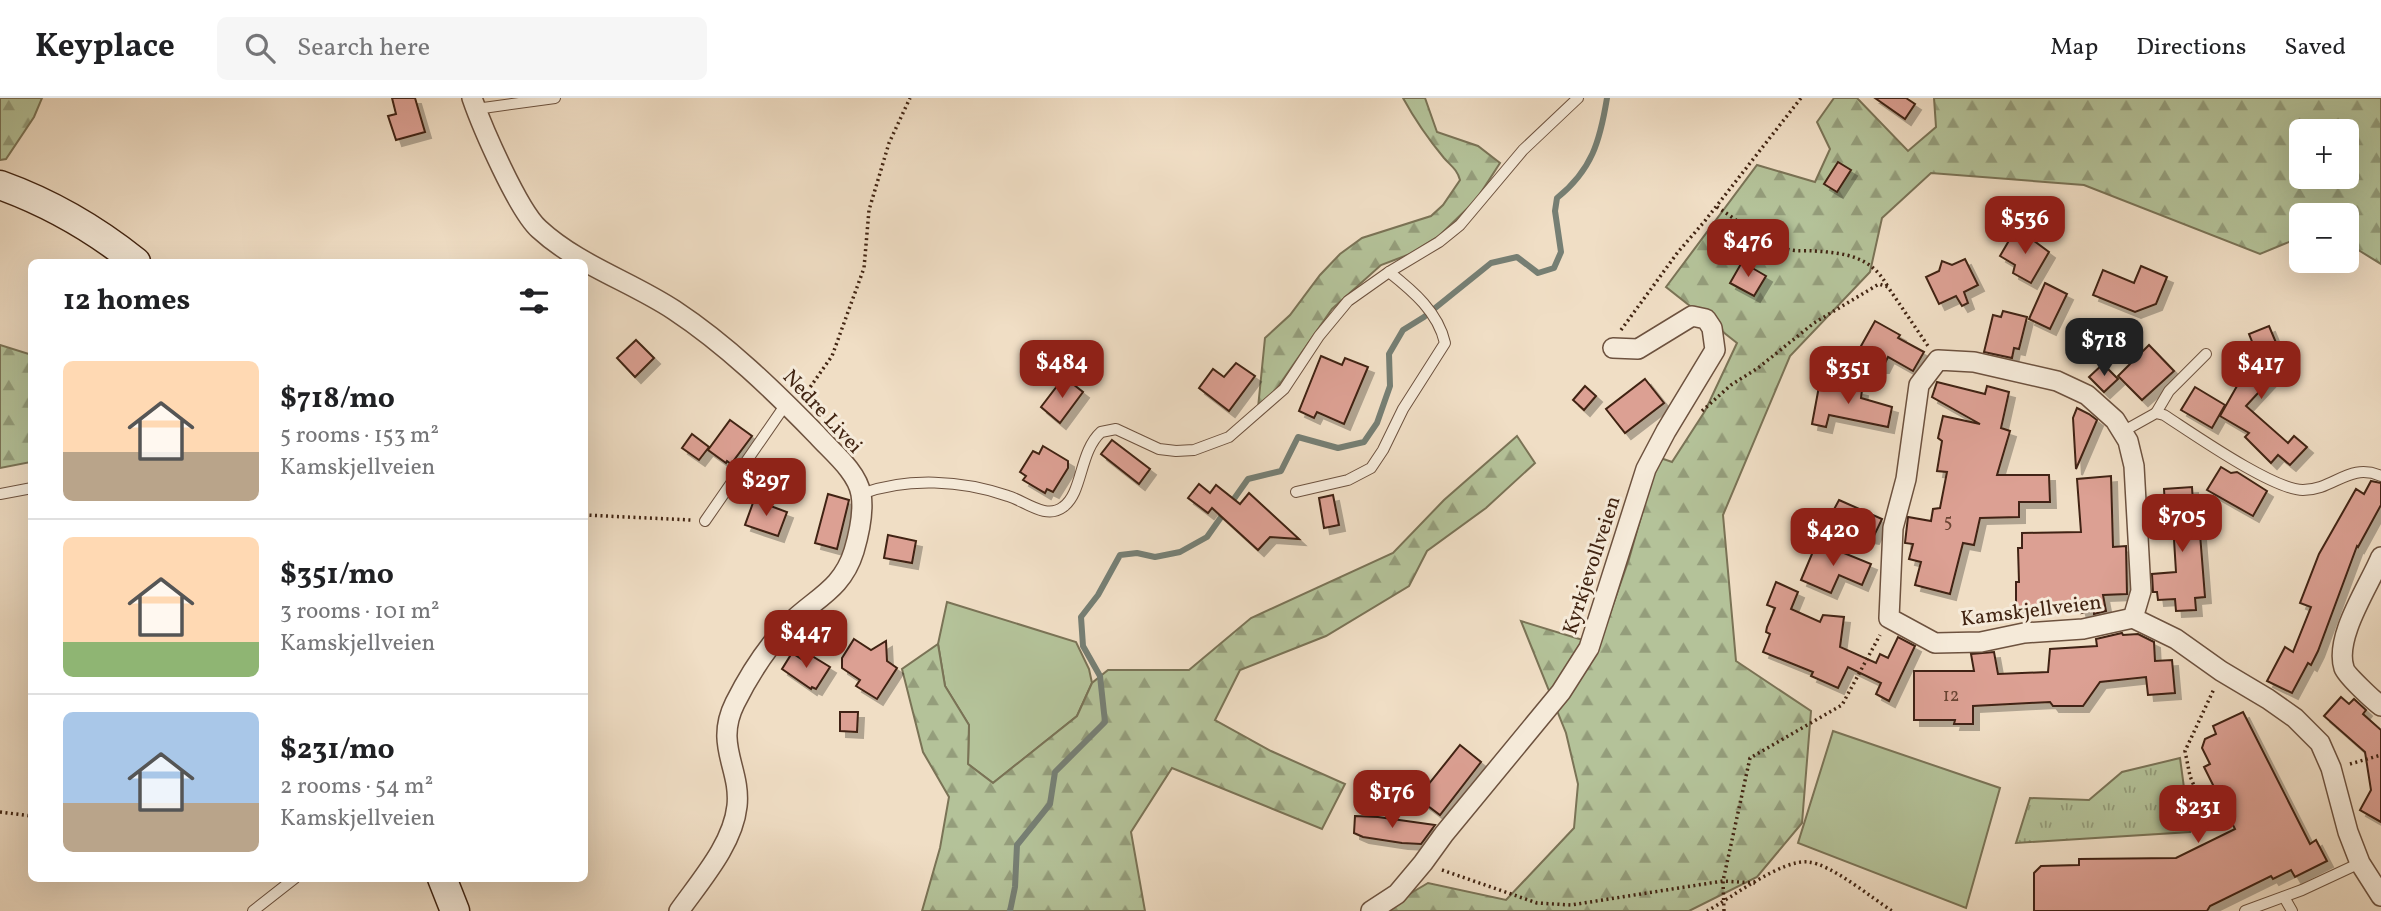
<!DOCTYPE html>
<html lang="en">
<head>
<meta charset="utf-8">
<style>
  body { margin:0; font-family:Vollkorn,serif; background:#f6f6f6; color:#202124; height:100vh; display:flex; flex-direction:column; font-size:26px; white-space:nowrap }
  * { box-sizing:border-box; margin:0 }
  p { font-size:23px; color:#757577 }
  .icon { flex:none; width:38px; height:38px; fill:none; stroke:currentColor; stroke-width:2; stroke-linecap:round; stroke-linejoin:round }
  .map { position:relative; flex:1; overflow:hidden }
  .sheet { position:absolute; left:28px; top:161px; width:560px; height:623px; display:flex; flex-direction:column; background:#fff; border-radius:10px; box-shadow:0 7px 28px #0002 }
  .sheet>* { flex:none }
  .tools { position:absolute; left:2289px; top:21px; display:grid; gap:14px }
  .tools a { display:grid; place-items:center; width:70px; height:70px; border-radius:10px; background:#fff; box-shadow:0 7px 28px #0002; font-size:35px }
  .price { position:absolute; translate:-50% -60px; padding:0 16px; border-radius:14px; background:#8f2418; color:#fff; font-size:23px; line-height:46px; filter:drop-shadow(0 2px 4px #0008) }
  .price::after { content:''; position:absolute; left:50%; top:42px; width:21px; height:16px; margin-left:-10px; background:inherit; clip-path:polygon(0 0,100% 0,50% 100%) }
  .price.active { background:#222; color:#fff }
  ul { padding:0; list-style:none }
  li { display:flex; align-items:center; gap:21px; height:175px; padding:0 35px }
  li+li { border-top:2px solid #e0e0e0 }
  li span { display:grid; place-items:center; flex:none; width:196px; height:140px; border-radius:10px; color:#555 }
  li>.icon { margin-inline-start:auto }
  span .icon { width:84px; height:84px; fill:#fffc; stroke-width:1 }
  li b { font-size:30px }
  h2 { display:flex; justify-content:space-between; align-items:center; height:84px; padding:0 35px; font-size:30px }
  header { display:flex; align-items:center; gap:42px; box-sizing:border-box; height:98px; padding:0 35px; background:#fff; border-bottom:2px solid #e0e0e0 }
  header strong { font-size:33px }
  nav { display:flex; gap:38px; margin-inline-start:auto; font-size:24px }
  .search { width:490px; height:63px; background:#f6f6f6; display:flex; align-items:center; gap:18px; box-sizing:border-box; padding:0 24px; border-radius:10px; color:#757577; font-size:26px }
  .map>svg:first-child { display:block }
  .green { fill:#b4c299; stroke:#7a7356; stroke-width:2 }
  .forest { fill:url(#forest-firs); stroke:#7a7356; stroke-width:2; fill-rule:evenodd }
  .park { fill:url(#park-tufts); stroke:#7a7356; stroke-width:2 }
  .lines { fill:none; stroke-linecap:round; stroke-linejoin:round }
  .stream { stroke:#767f74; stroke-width:6 }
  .building { fill:#dca093; stroke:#412412; stroke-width:2; filter:url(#shadow) }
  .service-casing { stroke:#6d523f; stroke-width:12 }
  .minor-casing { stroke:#6d523f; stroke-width:22 }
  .secondary-casing { stroke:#412412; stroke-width:31 }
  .path { stroke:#412412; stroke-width:3.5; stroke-dasharray:2 3.5; stroke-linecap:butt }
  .service { stroke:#f5ead9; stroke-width:10 }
  .minor { stroke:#f5ead9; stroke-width:19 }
  .secondary { stroke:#f5ead9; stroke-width:28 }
  .labels { text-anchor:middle; stroke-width:6; stroke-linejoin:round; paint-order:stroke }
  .number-label { font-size:18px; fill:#684332 }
  .street-label { font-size:21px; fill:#412412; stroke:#f5ead9 }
</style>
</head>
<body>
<header>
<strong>Keyplace</strong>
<div class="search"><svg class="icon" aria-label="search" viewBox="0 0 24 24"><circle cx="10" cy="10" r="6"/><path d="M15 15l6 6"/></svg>Search here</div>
<nav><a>Map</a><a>Directions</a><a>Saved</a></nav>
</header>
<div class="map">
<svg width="2381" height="813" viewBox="0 0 2381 813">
  <defs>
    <pattern id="forest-firs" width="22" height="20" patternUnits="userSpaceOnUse" patternTransform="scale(1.75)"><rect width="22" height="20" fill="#b4c299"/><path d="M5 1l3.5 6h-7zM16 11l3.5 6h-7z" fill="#949d7b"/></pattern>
    <pattern id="park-tufts" width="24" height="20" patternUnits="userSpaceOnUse" patternTransform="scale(1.75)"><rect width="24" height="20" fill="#b4c299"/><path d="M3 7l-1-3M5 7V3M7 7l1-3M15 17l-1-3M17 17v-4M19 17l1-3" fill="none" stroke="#949d7b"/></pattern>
    <filter id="shadow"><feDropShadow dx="6" dy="6" stdDeviation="0" flood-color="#0004"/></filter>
  </defs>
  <rect width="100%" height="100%" fill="#f0dec5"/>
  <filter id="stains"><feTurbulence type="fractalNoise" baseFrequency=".00286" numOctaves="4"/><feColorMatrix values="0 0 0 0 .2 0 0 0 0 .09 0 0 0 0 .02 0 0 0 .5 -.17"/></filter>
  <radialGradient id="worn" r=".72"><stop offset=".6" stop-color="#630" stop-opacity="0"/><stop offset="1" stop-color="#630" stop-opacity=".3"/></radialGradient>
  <g class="green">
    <polygon points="947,504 1076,544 1089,571 1092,585 1077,618 993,685 968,666 969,627 945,588 938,546"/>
    <polygon points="1833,633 2000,690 1966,810 1798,745"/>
  </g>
  <g class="forest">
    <polygon points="0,0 42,0 34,19 6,61 0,62"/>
    <path d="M1403,0H1425L1437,34L1478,48L1500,65L1476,102L1439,138L1410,156L1381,167L1332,211L1275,293L1258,310L1265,240L1290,217L1320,177L1340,156L1362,140L1431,118L1443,107L1460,82C1457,71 1451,68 1444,60C1429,42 1414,20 1403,0Z"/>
    <path d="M1834,0H1857L1908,53L1936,29L1934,0H2381V166L2347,145V117H2301V139L2260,156L2084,87L1931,75L1882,120L1870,174L1790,258L1723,417L1736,563L1811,613L1802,725L1757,779L1689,813H1388L1406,798L1428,785L1506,802L1574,730L1578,686L1566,635L1521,523L1599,547L1629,461L1658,359L1672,364L1705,313L1737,245L1666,189L1757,67L1815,84L1830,51L1817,24ZM2301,33H2347V79H2301Z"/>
    <polygon points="0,247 32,257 31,364 0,370"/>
    <polygon points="1517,338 1535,365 1486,410 1427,453 1409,488 1326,538 1240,572 1215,622 1271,653 1345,686 1322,731 1172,670 1131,734 1145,813 922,813 940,750 949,699 923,654 902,571 938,546 945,588 969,627 968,666 993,685 1077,618 1092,585 1108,572 1189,572 1251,520 1393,455 1444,402"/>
  </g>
  <polygon class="park" points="2180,660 2190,734 2016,745 2030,700 2089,702 2122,674"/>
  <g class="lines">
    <path class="stream" d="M1010,813L1015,789L1017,747L1050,706L1055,674L1105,624L1100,578L1083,548L1081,519L1098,497L1120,457L1137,455L1155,459L1180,454L1207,439L1248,381L1281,373L1298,339L1338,350L1364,344L1377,325L1390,288L1389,256L1403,232L1424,219L1491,165L1517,159L1538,175L1554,170L1561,154L1555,113L1557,100C1592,72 1600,43 1607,0"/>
  </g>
  <g class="building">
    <polygon points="392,0 415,0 425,34 396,42 388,18 396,16"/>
    <polygon points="1875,0 1906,0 1915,6 1905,21"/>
    <polygon points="1838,64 1851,72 1837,94 1824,86"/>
    <polygon points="2014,134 2024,140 2026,137 2049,154 2031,185 2013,175 2015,167 2000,158"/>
    <polygon points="1965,161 1978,187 1964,194 1968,205 1962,208 1956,198 1939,206 1926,179 1939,173 1942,163 1952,167"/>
    <polygon points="1742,164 1766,178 1754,198 1730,185"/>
    <polygon points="2141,168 2167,179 2156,206 2135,214 2093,197 2103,172 2134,185"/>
    <polygon points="2045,185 2067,196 2050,231 2029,221"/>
    <polygon points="2003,213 2027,219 2019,251 2014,250 2012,260 1984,254 1993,217 2001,219"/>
    <polygon points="1875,223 1900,237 1898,240 1924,254 1913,273 1888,259 1883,269 1876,269 1856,257"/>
    <polygon points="2269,228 2285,266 2246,308 2288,345 2294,338 2307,349 2290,367 2278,357 2271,365 2245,339 2249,335 2220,318 2241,281 2237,277 2257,256 2249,236"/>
    <polygon points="636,242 654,260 635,279 617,260"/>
    <polygon points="2149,247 2174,273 2142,302 2118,278"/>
    <polygon points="1321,258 1342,267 1345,260 1368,269 1344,326 1317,314 1314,320 1299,313"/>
    <polygon points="1236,265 1255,278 1229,313 1199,290 1213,271 1224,279"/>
    <polygon points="2103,266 2118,281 2104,294 2089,279"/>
    <polygon points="1064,279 1083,294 1060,325 1041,309"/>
    <polygon points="1645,281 1664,305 1625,335 1606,311"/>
    <polygon points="1820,283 1862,292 1861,300 1892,309 1888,329 1829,317 1826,329 1812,326"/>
    <polygon points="1937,284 1985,296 1987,288 2009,294 2001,330 2010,333 1997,377 2049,377 2050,404 2019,404 2019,419 1980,420 1974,447 1963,445 1950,496 1915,487 1921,464 1909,461 1913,446 1905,445 1908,419 1931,423 1933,411 1940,410 1947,374 1937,373 1942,343 1938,340 1943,318 1980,326 1932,299"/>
    <polygon points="1585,288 1596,298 1584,312 1573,302"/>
    <polygon points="2195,289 2225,307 2212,330 2181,312"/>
    <polygon points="2077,310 2089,316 2097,322 2076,371 2073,320"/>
    <polygon points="730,322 752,338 731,366 727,363 726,365 708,352"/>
    <polygon points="692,336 709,349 699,362 682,350"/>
    <polygon points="1112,342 1150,371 1139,386 1101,356"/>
    <polygon points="1043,348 1068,363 1068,370 1053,394 1047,391 1045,395 1023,382 1026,378 1020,374 1033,353 1039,356"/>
    <polygon points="2221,369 2231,375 2237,374 2267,393 2253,418 2207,392"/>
    <polygon points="2111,378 2113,449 2126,448 2127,496 2103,497 2106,513 2094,516 2094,513 2081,515 2079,507 2042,508 2042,512 2016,513 2016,484 2019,484 2018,450 2022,450 2022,435 2081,434 2077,381"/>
    <polygon points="2371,383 2381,385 2381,407 2358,449 2357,448 2318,553 2311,567 2308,565 2292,595 2267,583 2285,549 2293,554 2311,509 2300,505 2319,456 2356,391 2364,396"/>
    <polygon points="1199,386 1210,395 1216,387 1240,406 1249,395 1299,441 1270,439 1258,452 1212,410 1208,415 1188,400"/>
    <polygon points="2192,389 2195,436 2200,436 2205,499 2195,500 2196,512 2176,513 2175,501 2158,502 2157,494 2153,494 2152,476 2176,474 2173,425 2166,425 2164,391"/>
    <polygon points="828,396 849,402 837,451 815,445"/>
    <polygon points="1333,397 1339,427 1324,430 1319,400"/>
    <polygon points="754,402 787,414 778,438 745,427"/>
    <polygon points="1839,402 1882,421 1873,440 1823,432"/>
    <polygon points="888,437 916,443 912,465 884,460"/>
    <polygon points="1817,444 1871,466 1862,487 1839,477 1831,495 1801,482"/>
    <polygon points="1776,484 1798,494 1791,511 1820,524 1823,517 1844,519 1840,549 1876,565 1880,556 1888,560 1898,539 1915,548 1889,603 1876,596 1881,585 1848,569 1838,590 1811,578 1813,574 1763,554 1770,536 1766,534 1767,529 1775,510 1767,507"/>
    <polygon points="2122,535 2123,537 2138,536 2154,544 2155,563 2172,562 2175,595 2148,597 2146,579 2100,584 2083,608 2053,608 2050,604 1973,608 1973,626 1954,626 1955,622 1914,622 1914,573 1974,573 1971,556 1994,554 1998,576 2048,574 2050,551 2097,548 2096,541"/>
    <polygon points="854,541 871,552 886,543 887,563 897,570 877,601 856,588 860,582 842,570 842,560"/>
    <polygon points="792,555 803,562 807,555 830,569 816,591 812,589 811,591 782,571"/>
    <polygon points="2341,599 2349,606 2354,601 2366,612 2363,616 2381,632 2381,724 2360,712 2371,692 2365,654 2324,618"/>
    <polygon points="840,614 858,614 857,634 840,633"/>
    <polygon points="2243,614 2310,746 2316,742 2327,763 2295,779 2291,772 2273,781 2271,778 2210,808 2207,813 2034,813 2034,775 2041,768 2079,767 2079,761 2176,760 2235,731 2204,669 2210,666 2202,650 2205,641 2216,636 2213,628"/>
    <polygon points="1460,647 1481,664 1440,717 1420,702 1422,699 1420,697"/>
    <polygon points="1355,718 1378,719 1435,727 1421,746 1402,745 1363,739 1354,735"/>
  </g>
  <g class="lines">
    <g class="service-casing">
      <g id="service">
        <polyline points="476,11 555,0"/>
        <polyline points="2156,315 2169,293 2206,256"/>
        <path d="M2122,334L2156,315L2164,317C2192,335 2273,392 2303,392C2334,392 2349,364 2381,378"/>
        <path d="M1296,394L1348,382L1371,370L1383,352L1403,311L1445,245C1438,214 1413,193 1389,174"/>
        <polyline points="0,396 32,390"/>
        <path d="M861,396C907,379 962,382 1008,398C1025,403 1046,422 1063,409C1083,395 1079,354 1101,334L1116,331L1159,351L1176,353L1194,352L1229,339L1284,291L1319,238L1348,203L1389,174L1439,144L1460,127L1523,52L1578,0"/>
        <polyline points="705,423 786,306"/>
        <polyline points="2284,799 2292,813"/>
        <polyline points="253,813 295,780"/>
        <polyline points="2245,813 2302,792 2360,765"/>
      </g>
    </g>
    <g class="minor-casing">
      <g id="minor">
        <path d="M472,0C482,29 518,112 539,131C578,167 630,183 674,212C727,247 773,292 817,337C831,353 857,373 861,396C864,414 859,436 854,453C842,492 815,500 789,526C768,548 749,577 735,605C714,647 741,670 737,708C733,746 701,782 679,813"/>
        <path d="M2381,459C2369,488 2334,539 2344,570C2346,577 2374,603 2381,608"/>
        <polyline points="2133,520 2141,493 2134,368 2128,343 2115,322 2087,297 2057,283 1974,264 1938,262 1919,287 1906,381 1893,430 1889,520 1935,545 1981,544 2024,535 2083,531 2133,520 2176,541 2221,573 2268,601 2295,620 2320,645 2331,670 2348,734 2360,765 2381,798"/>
        <polyline points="1371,813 1397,796 1423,765 1444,736 1561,594 1589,550 1646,371 1666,333 1715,252 1712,230 1706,221 1692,218 1638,251 1613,250"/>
      </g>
    </g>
    <g class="secondary-casing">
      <g id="secondary">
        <path d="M0,87C50,105 95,131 136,164"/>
        <polyline points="442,780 455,813"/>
      </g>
    </g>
    <g class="path">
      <path d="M1717,109C1739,123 1762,144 1787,151C1796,154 1806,152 1814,153C1847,155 1872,159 1888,189"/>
      <polyline points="1621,232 1678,154 1704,124 1801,0"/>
      <polyline points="804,298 832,258 864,170 869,112 889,45 910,0"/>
      <polyline points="1702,313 1731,287 1758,270 1814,225 1879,186 1888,189 1928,248"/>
      <polyline points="584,417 691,422"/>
      <polyline points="2350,666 2381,657"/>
      <polyline points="0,714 32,718"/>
      <polyline points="2208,722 2190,678 2185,653 2214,591"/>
      <polyline points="1442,772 1537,805 1571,807 1723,783 1755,785"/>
      <path d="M1707,813C1731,800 1782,761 1808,764C1831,766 1872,800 1892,813"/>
      <polyline points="1724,813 1723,783 1750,660 1842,607 1880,537"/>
    </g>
    <use href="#service" class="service"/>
    <use href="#minor" class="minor"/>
    <use href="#secondary" class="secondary"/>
  </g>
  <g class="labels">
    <g class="number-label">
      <text x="1948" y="429">5</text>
      <text x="1951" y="603">12</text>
    </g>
    <g class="street-label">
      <text transform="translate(823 313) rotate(47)" y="7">Nedre Livei</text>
      <text transform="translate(1591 467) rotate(-72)" y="7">Kyrkjevollveien</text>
      <text transform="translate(2031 512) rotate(-7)" y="7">Kamskjellveien</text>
    </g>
  </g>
  <rect width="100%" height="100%" filter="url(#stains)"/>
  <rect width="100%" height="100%" fill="url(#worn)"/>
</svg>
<div class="tools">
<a>+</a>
<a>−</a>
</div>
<b class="price" style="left:2025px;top:158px">$536</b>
<b class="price" style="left:1748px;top:181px">$476</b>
<b class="price active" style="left:2104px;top:280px">$718</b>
<b class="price" style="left:1062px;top:302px">$484</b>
<b class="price" style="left:2261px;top:303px">$417</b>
<b class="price" style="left:1848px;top:308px">$351</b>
<b class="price" style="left:766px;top:420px">$297</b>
<b class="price" style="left:2182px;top:456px">$705</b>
<b class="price" style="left:1833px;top:470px">$420</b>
<b class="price" style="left:806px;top:572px">$447</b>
<b class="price" style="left:1392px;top:732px">$176</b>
<b class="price" style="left:2198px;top:747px">$231</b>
<section class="sheet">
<h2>12 homes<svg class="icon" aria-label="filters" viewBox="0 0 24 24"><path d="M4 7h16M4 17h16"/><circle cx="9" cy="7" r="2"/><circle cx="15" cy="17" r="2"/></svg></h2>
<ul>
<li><span style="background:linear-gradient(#ffd9b3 65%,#b9a48a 0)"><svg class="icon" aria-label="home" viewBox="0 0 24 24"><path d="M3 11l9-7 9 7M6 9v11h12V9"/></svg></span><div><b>$718/mo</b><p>5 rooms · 153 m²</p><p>Kamskjellveien</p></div></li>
<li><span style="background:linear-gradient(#ffd9b3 75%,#8fb573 0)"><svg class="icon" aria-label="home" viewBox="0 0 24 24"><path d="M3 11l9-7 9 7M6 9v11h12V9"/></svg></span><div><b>$351/mo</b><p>3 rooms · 101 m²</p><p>Kamskjellveien</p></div></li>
<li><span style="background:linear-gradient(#a9c7e8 65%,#b9a48a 0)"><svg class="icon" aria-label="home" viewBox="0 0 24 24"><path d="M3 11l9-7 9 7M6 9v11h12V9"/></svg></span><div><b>$231/mo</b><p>2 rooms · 54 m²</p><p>Kamskjellveien</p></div></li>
</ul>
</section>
</div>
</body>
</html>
